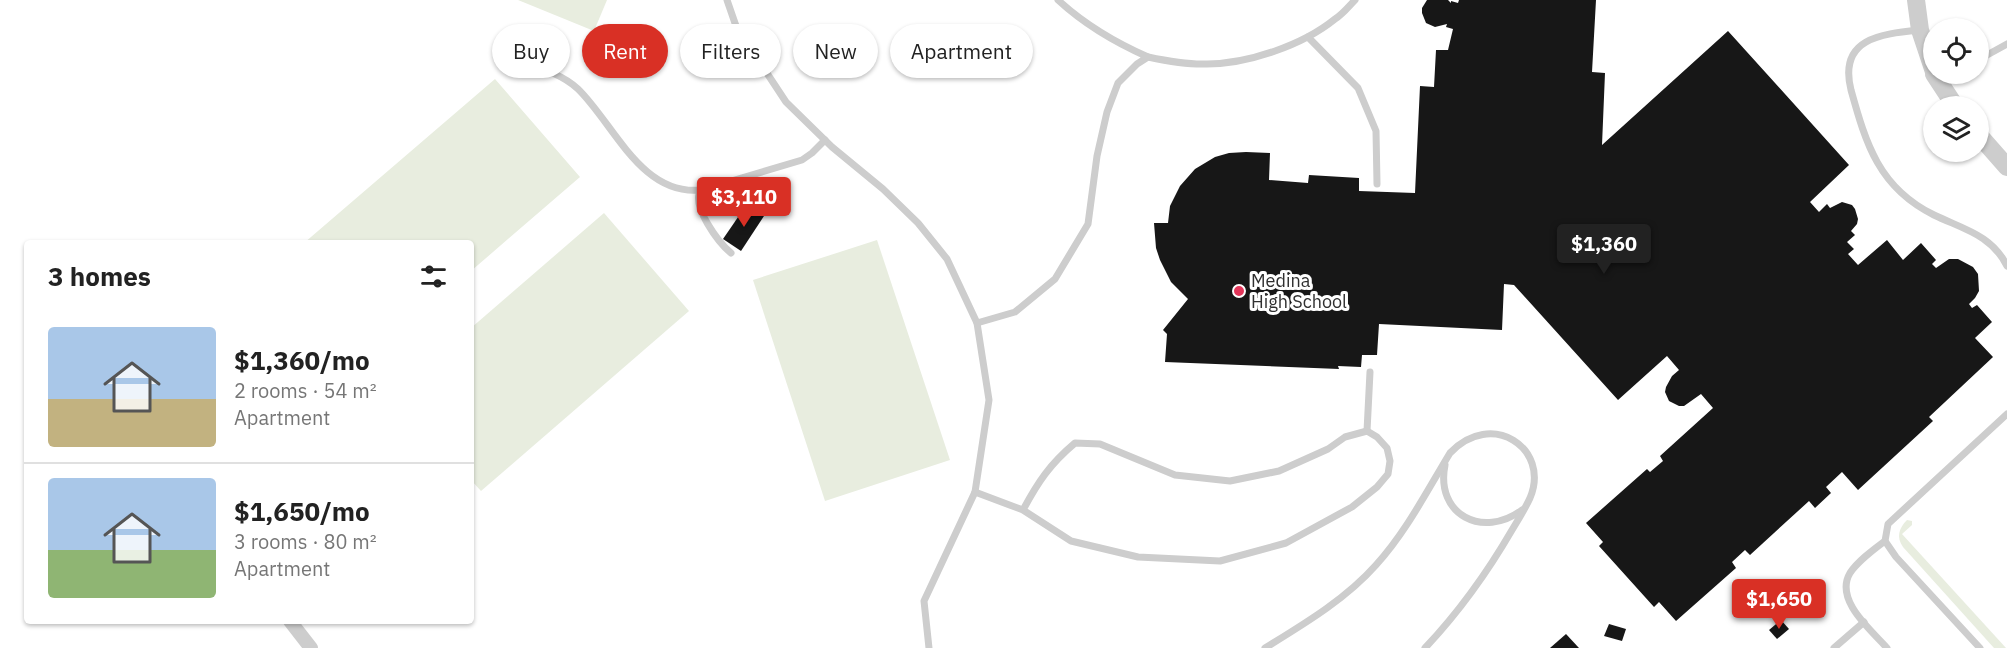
<!DOCTYPE html>
<html lang="en">
<head>
<meta charset="utf-8">
<style>
  body { margin:0; font-family:"IBM Plex Sans",sans-serif; background:#f6f6f6; color:#222; height:100vh; display:flex; flex-direction:column; font-size:22px; white-space:nowrap }
  * { box-sizing:border-box; margin:0 }
  p { font-size:20px; color:#767676 }
  .icon { flex:none; width:33px; height:33px; fill:none; stroke:currentColor; stroke-width:2; stroke-linecap:round; stroke-linejoin:round }
  .map { position:relative; flex:1; overflow:hidden }
  .panel { position:absolute; left:24px; top:240px; width:450px; height:384px; display:flex; flex-direction:column; background:#fff; border-radius:6px; box-shadow:0 2px 4px #0004 }
  .panel>* { flex:none }
  .hud { position:absolute; left:492px; top:24px; width:570px; height:54px; display:flex; gap:12px }
  .tools { position:absolute; left:1923px; top:18px; display:grid; gap:12px }
  .tools a { display:grid; place-items:center; width:66px; height:66px; border-radius:50%; background:#fff; box-shadow:0 2px 4px #0004; font-size:30px }
  .price { position:absolute; translate:-50% -51px; padding:0 14px; border-radius:6px; background:#d93025; color:#fff; font-size:20px; line-height:39px; filter:drop-shadow(0 2px 3px #0008) }
  .price::after { content:''; position:absolute; left:50%; top:36px; width:18px; height:14px; margin-left:-9px; background:inherit; clip-path:polygon(0 0,100% 0,50% 100%) }
  .price.selected { background:#222; color:#fff }
  ul { padding:0; list-style:none }
  li { display:flex; align-items:center; gap:18px; height:150px; padding:0 24px }
  li+li { border-top:2px solid #e0e0e0 }
  li span { display:grid; place-items:center; flex:none; width:168px; height:120px; border-radius:6px; color:#555 }
  li>.icon { margin-inline-start:auto }
  span .icon { width:72px; height:72px; fill:#fffc; stroke-width:1 }
  li b { font-size:26px }
  h2 { display:flex; justify-content:space-between; align-items:center; height:72px; padding:0 24px; font-size:26px }
  .tag { padding:0 21px; border-radius:27px; background:#fff; box-shadow:0 2px 4px #0004; font-size:21px; line-height:54px }
  .tag.selected { background:#d93025; color:#fff }
  .map>svg:first-child { display:block }
  .green { fill:#e8eddf }
  .building { fill:#171717 }
  .lines { fill:none; stroke-linecap:round; stroke-linejoin:round }
  .service { stroke:#cdcdcd; stroke-width:7 }
  .minor { stroke:#cdcdcd; stroke-width:14 }
  .tertiary { stroke:#cdcdcd; stroke-width:18 }
  .poi-dot { fill:#e3365a; stroke:#fff; stroke-width:2 }
  .labels { text-anchor:middle; stroke-width:6; stroke-linejoin:round; paint-order:stroke }
  .poi-label { font-size:18px; fill:#303030; stroke:#fff; text-anchor:start }
</style>
</head>
<body>
<div class="map">
<svg width="2007" height="648" viewBox="0 0 2007 648">
  <rect width="100%" height="100%" fill="#fff"/>
  <g class="green">
    <polygon points="518,0 607,0 594,31"/>
    <polygon points="495,79 580,177 471,271 471,243 304,243"/>
    <polygon points="604,213 689,311 481,491 471,480 471,328"/>
    <polygon points="877,240 950,460 825,501 753,280"/>
    <path d="M1907,520L1912,521V525L1902,534L2006,648H1994L1903,547C1896,537 1899,528 1907,520Z"/>
  </g>
  <g class="building">
    <polygon points="1427,0 1448,0 1451,3 1451,1 1458,3 1459,0 1596,0 1592,72 1605,73 1602,145 1728,31 1849,165 1810,202 1819,212 1827,204 1830,208 1842,202 1852,205 1855,209 1858,219 1857,224 1851,231 1855,235 1847,242 1854,249 1848,254 1858,265 1887,240 1903,260 1921,243 1936,260 1932,264 1936,268 1949,259 1958,259 1973,267 1978,274 1979,291 1975,298 1969,304 1972,308 1977,305 1992,322 1975,338 1993,357 1929,417 1933,421 1858,490 1842,472 1826,487 1831,493 1815,508 1809,501 1750,555 1745,550 1732,562 1736,568 1676,621 1659,602 1654,607 1599,546 1603,542 1586,523 1647,469 1650,472 1663,461 1660,456 1713,408 1701,394 1684,406 1679,406 1669,401 1665,392 1666,387 1672,376 1679,370 1667,356 1618,400 1514,285 1504,284 1502,330 1379,324 1377,355 1362,355 1361,367 1338,366 1339,369 1165,362 1167,334 1163,330 1188,299 1171,282 1160,260 1156,248 1154,223 1168,223 1170,206 1180,186 1195,169 1215,157 1229,153 1246,152 1270,153 1269,180 1308,183 1309,175 1359,178 1359,191 1415,193 1420,86 1434,87 1436,50 1448,50 1453,29 1446,27 1447,24 1435,27 1426,23 1422,13 1422,8"/>
    <polygon points="747,204 764,216 741,251 723,239"/>
    <polygon points="1781,620 1789,629 1777,639 1769,630"/>
    <polygon points="1609,624 1626,629 1622,641 1604,636"/>
    <polygon points="1566,634 1579,648 1550,648"/>
  </g>
  <g class="lines">
    <g class="service">
      <polyline points="727,0 736,26 786,102 832,147 883,189 918,223 947,259 977,323 989,400 975,492 924,601 929,648"/>
      <path d="M1920,30C1881,34 1838,38 1851,90C1866,144 1879,188 1934,215C1963,229 1992,235 2007,266"/>
      <polyline points="1308,37 1358,88 1376,131 1377,184"/>
      <path d="M1148,57C1167,61 1187,65 1207,64C1248,64 1303,45 1335,19C1343,14 1349,6 1355,0"/>
      <polyline points="1978,60 2007,44"/>
      <path d="M524,63C543,69 563,75 578,89C614,124 641,196 701,190L802,160L812,153L825,140"/>
      <polyline points="1940,81 1953,74"/>
      <path d="M701,190C690,205 719,243 731,253"/>
      <path d="M977,323L1015,312L1055,279L1088,224L1097,156L1107,112L1118,83L1137,64L1148,57C1114,42 1085,25 1058,0"/>
      <polyline points="1367,431 1370,372"/>
      <path d="M1445,465C1435,515 1483,539 1522,510"/>
      <path d="M975,492L1023,510L1071,541L1138,557L1220,561L1286,543L1352,507L1377,487L1388,474L1390,461L1387,448L1377,437L1367,431L1345,437L1328,449L1279,471L1230,481L1175,475L1100,444L1075,443C1050,464 1038,482 1023,510"/>
      <path d="M1885,541C1873,550 1858,561 1850,573C1834,600 1871,630 1887,648"/>
      <path d="M1265,648C1304,624 1346,599 1376,565C1406,532 1427,491 1450,453C1491,409 1551,448 1530,498C1525,509 1518,520 1512,530C1487,573 1459,612 1425,648"/>
      <polyline points="1834,648 1864,622"/>
      <polyline points="1980,648 1896,557 1885,541 1888,524 2007,414"/>
    </g>
    <polyline class="minor" points="290,621 311,648"/>
    <g class="tertiary">
      <polyline points="1916,0 1920,30 1934,72"/>
      <polyline points="1934,74 1955,106"/>
      <polyline points="1978,134 2007,167"/>
    </g>
  </g>
  <circle class="poi-dot" cx="1239" cy="291" r="6"/>
  <g class="labels">
    <g class="poi-label">
      <text x="1251" y="287">Medina<tspan x="1251" dy="21">High School</tspan></text>
    </g>
  </g>
</svg>
<div class="tools">
<a><svg class="icon" aria-label="locate" viewBox="0 0 24 24"><circle cx="12" cy="12" r="6"/><path d="M12 2v4M12 18v4M2 12h4M18 12h4"/></svg></a>
<a><svg class="icon" aria-label="layers" viewBox="0 0 24 24"><path d="M12 4l9 5-9 5-9-5zM3 14l9 5 9-5"/></svg></a>
</div>
<b class="price" style="left:744px;top:228px">$3,110</b>
<b class="price selected" style="left:1604px;top:275px">$1,360</b>
<b class="price" style="left:1779px;top:630px">$1,650</b>
<div class="hud">
<a class="tag">Buy</a>
<a class="tag selected">Rent</a>
<a class="tag">Filters</a>
<a class="tag">New</a>
<a class="tag">Apartment</a>
</div>
<section class="panel">
<h2>3 homes<svg class="icon" aria-label="filters" viewBox="0 0 24 24"><path d="M4 7h16M4 17h16"/><circle cx="9" cy="7" r="2"/><circle cx="15" cy="17" r="2"/></svg></h2>
<ul>
<li><span style="background:linear-gradient(#a9c7e8 60%,#c2b280 0)"><svg class="icon" aria-label="home" viewBox="0 0 24 24"><path d="M3 11l9-7 9 7M6 9v11h12V9"/></svg></span><div><b>$1,360/mo</b><p>2 rooms · 54 m²</p><p>Apartment</p></div></li>
<li><span style="background:linear-gradient(#a9c7e8 60%,#8fb573 0)"><svg class="icon" aria-label="home" viewBox="0 0 24 24"><path d="M3 11l9-7 9 7M6 9v11h12V9"/></svg></span><div><b>$1,650/mo</b><p>3 rooms · 80 m²</p><p>Apartment</p></div></li>
</ul>
</section>
</div>
</body>
</html>
